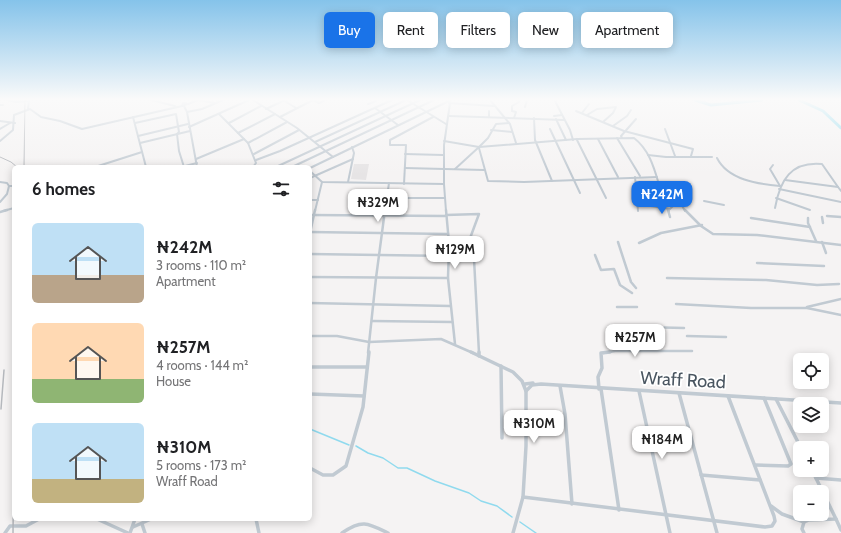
<!DOCTYPE html>
<html lang="en">
<head>
<meta charset="utf-8">
<style>
  body { margin:0; font-family:Cabin,sans-serif; background:#f6f6f6; color:#202124; height:100vh; display:flex; flex-direction:column; font-size:15px; white-space:nowrap }
  * { box-sizing:border-box; margin:0 }
  p { font-size:13px; color:#757577 }
  .icon { flex:none; width:22px; height:22px; fill:none; stroke:currentColor; stroke-width:2; stroke-linecap:round; stroke-linejoin:round }
  .map { position:relative; flex:1; overflow:hidden }
  .side { position:absolute; left:12px; top:165px; width:300px; height:356px; display:flex; flex-direction:column; background:#fff; border-radius:6px; box-shadow:0 2px 10px #0003 }
  .side>* { flex:none }
  .hud { position:absolute; left:324px; top:12px; width:380px; height:36px; display:flex; gap:8px }
  .fabs { position:absolute; left:793px; top:353px; display:grid; gap:8px }
  .fabs a { display:grid; place-items:center; width:36px; height:36px; border-radius:6px; background:#fff; box-shadow:0 2px 10px #0003; font-size:20px }
  .price { position:absolute; translate:-50% -34px; padding:0 9px; border-radius:8px; background:#fff; color:#222; font-size:13px; line-height:26px; filter:drop-shadow(0 1px 2px #0008) }
  .price::after { content:''; position:absolute; left:50%; top:24px; width:12px; height:9px; margin-left:-6px; background:inherit; clip-path:polygon(0 0,100% 0,50% 100%) }
  .price.active { background:#1a73e8; color:#fff }
  ul { padding:0; list-style:none }
  li { display:flex; align-items:center; gap:12px; height:100px; padding:0 20px }
  li span { display:grid; place-items:center; flex:none; width:112px; height:80px; border-radius:6px; color:#555 }
  li>.icon { margin-inline-start:auto }
  span .icon { width:48px; height:48px; fill:#fffc; stroke-width:1 }
  li b { font-size:17px }
  h2 { display:flex; justify-content:space-between; align-items:center; height:48px; padding:0 20px; font-size:17px }
  .chip { padding:0 14px; border-radius:6px; background:#fff; box-shadow:0 2px 10px #0003; font-size:14px; line-height:36px }
  .chip.active { background:#1a73e8; color:#fff }
  .map>svg:first-child { display:block }
  .education { fill:#e6e4e5 }
  .lines { fill:none; stroke-linecap:round; stroke-linejoin:round }
  .stream { stroke:#90daee; stroke-width:1.5 }
  .river { stroke:#90daee; stroke-width:3 }
  .minor-far2 { stroke:#c1cad2; stroke-width:2 }
  .minor-far1 { stroke:#c1cad2; stroke-width:2.5 }
  .minor { stroke:#c1cad2; stroke-width:3.5 }
  .rail-far1 { stroke:#b5b8bd; stroke-width:1 }
  .rail { stroke:#b5b8bd; stroke-width:1.5 }
  .labels { text-anchor:middle; stroke-width:3.5; stroke-linejoin:round; paint-order:stroke }
  .near-street-label { font-size:18px; fill:#4a5661; stroke:#fff }
</style>
</head>
<body>
<div class="map">
<svg width="841" height="533" viewBox="0 0 841 533">
  <rect width="100%" height="100%" fill="#f5f3f3"/>
  <polygon class="education" points="354,164 369,164 366,180 351,179"/>
  <g class="lines">
    <g class="stream">
      <polyline points="310,429 349,445"/>
      <polyline points="356,446 368,453 383,458 398,468 407,468 435,481 469,493 481,501 497,506 512,517"/>
      <polyline points="520,522 536,533"/>
    </g>
    <g class="river">
      <polyline points="695,100 711,105 762,100"/>
      <polyline points="799,100 823,111 841,128"/>
    </g>
    <g class="minor-far2">
      <polyline points="7,100 16,102 29,101"/>
      <polyline points="151,100 175,106"/>
      <polyline points="198,100 215,103"/>
      <polyline points="253,100 297,128 333,157"/>
      <polyline points="283,100 296,108"/>
      <polyline points="313,100 319,103"/>
      <polyline points="407,100 446,124"/>
      <polyline points="490,100 510,124 516,143"/>
      <polyline points="555,101 570,130 573,140"/>
      <polygon points="183,103 186,103 187,104 182,106"/>
      <polyline points="319,103 325,100"/>
      <polyline points="449,103 494,106"/>
      <polyline points="188,104 198,100"/>
      <polyline points="368,104 376,101"/>
      <polyline points="0,105 3,105"/>
      <polyline points="184,106 187,112 197,167"/>
      <polyline points="525,107 527,100"/>
      <polyline points="375,108 398,125"/>
      <polyline points="28,109 29,100"/>
      <polyline points="266,109 285,100"/>
      <polyline points="489,111 489,117"/>
      <polyline points="576,111 624,131 693,149 691,156"/>
      <polyline points="187,112 202,109 223,100"/>
      <polyline points="582,113 589,104"/>
      <polyline points="219,114 248,143 256,163 253,167"/>
      <polyline points="587,115 597,109 616,107 613,113 603,122"/>
      <polyline points="449,116 564,120"/>
      <polyline points="554,116 562,115"/>
      <polyline points="133,117 146,167"/>
      <polyline points="280,117 313,100"/>
      <polyline points="514,118 516,112 512,111 512,106 519,102 519,100"/>
      <polyline points="534,118 535,140 552,181"/>
      <polyline points="556,119 566,140"/>
      <polyline points="0,121 15,123"/>
      <polyline points="135,123 176,114 179,132 177,134 179,151 184,167"/>
      <polyline points="229,123 261,106"/>
      <polyline points="613,126 627,116 631,110"/>
      <polyline points="189,127 249,100"/>
      <polyline points="0,129 10,123"/>
      <polyline points="550,129 580,193"/>
      <polyline points="665,129 675,156"/>
      <polyline points="491,130 512,132"/>
      <polyline points="238,133 275,114"/>
      <polyline points="138,136 188,124"/>
      <polyline points="617,138 640,176"/>
      <polyline points="622,138 621,136 636,119"/>
      <polyline points="598,139 618,177"/>
      <polyline points="577,140 606,198"/>
      <polyline points="0,141 13,130 14,115 30,109 41,117 60,121 82,129 182,106"/>
      <polyline points="444,141 479,147 488,138 496,124 509,123"/>
      <polyline points="315,142 406,100"/>
      <polyline points="140,143 190,131"/>
      <polyline points="248,143 287,122"/>
      <polyline points="479,148 488,181 524,182 657,177"/>
      <polyline points="254,154 299,130"/>
      <polyline points="405,154 443,155"/>
      <polyline points="648,155 666,157 712,157"/>
      <path d="M717,158C728,180 758,184 780,186"/>
      <polyline points="196,159 244,139"/>
      <polyline points="256,160 280,151 392,100"/>
      <polyline points="773,165 770,169 780,186"/>
      <polyline points="95,167 142,152"/>
      <polyline points="181,167 197,163"/>
      <polyline points="276,167 420,100"/>
      <polyline points="292,167 434,100"/>
      <polyline points="310,168 451,100"/>
      <polyline points="405,168 484,170"/>
      <path d="M455,169L479,147L577,139L634,138C651,151 655,172 661,191"/>
      <polyline points="310,171 322,182 444,184"/>
      <polyline points="635,177 638,211"/>
      <polyline points="310,178 353,159"/>
      <polyline points="785,180 838,187 841,191"/>
      <polyline points="0,182 7,183 9,186 14,186"/>
      <polyline points="348,182 354,153 352,147"/>
      <polyline points="404,184 406,145 390,145 390,140 433,117"/>
      <polyline points="779,189 841,202"/>
      <polyline points="636,190 679,193 681,204 685,211"/>
      <polyline points="388,198 445,198"/>
      <polyline points="776,198 810,210"/>
      <polyline points="310,200 318,200"/>
      <polyline points="704,201 724,205"/>
      <polyline points="0,202 7,194 9,186"/>
      <polyline points="638,204 670,209 679,200"/>
      <path d="M775,208C780,180 791,161 822,164L838,187"/>
      <polyline points="668,209 669,211"/>
      <polyline points="3,211 14,208"/>
      <polyline points="315,211 322,182"/>
      <polyline points="385,211 389,183"/>
      <polyline points="446,211 444,184 444,145 450,103"/>
    </g>
    <g class="minor-far1">
      <polyline points="446,210 449,243 448,278 455,344"/>
      <polyline points="668,210 670,217"/>
      <polyline points="685,210 701,226 713,234 757,235 841,245"/>
      <polyline points="0,212 7,210"/>
      <polyline points="310,215 445,216"/>
      <polyline points="446,215 479,214 469,241 474,259 479,353"/>
      <polyline points="827,216 841,217"/>
      <polyline points="822,217 823,223"/>
      <polyline points="751,218 810,227"/>
      <polyline points="808,218 808,223 816,241"/>
      <polyline points="310,232 448,234"/>
      <polyline points="310,233 315,210"/>
      <polyline points="618,242 631,282 636,288"/>
      <polyline points="822,242 826,253"/>
      <polyline points="639,243 661,233 702,225"/>
      <polyline points="449,253 472,254"/>
      <polyline points="310,254 449,256"/>
      <polyline points="595,255 601,270 614,269 620,285 632,293"/>
      <polyline points="757,263 824,266"/>
      <polyline points="310,277 448,278"/>
      <polyline points="667,278 766,280 817,285 839,284"/>
      <polyline points="310,303 450,306"/>
      <polyline points="676,304 751,308 807,308 841,315"/>
      <polyline points="617,307 637,307"/>
      <polyline points="807,307 841,299"/>
      <polyline points="372,321 452,322"/>
      <polyline points="643,327 684,328"/>
      <polyline points="310,336 337,336 369,342 441,339 473,353"/>
      <polyline points="687,336 726,337"/>
      <polyline points="368,353 376,278 385,210"/>
      <polyline points="603,353 615,351 692,351"/>
    </g>
    <g class="minor">
      <polyline points="471,352 513,372 522,381 526,391 526,446 523,497 513,533"/>
      <polyline points="479,352 479,356"/>
      <polyline points="501,366 502,438"/>
      <polyline points="310,367 367,367"/>
      <polyline points="525,384 533,383"/>
      <polyline points="560,386 565,414 572,504"/>
      <polyline points="599,389 598,377 602,368 601,353 610,352"/>
      <polyline points="601,389 619,510"/>
      <polyline points="526,391 532,385 541,384 841,403"/>
      <polyline points="639,391 670,533"/>
      <polyline points="679,393 717,533"/>
      <polyline points="310,394 364,396"/>
      <polyline points="776,399 801,448"/>
      <polyline points="755,465 788,466 791,464 764,398"/>
      <polyline points="310,468 323,475 333,475 346,466 363,407 369,352"/>
      <polyline points="701,475 760,480"/>
      <polyline points="816,478 841,480"/>
      <polyline points="523,497 765,527 772,526 775,521 774,516 728,396"/>
      <polyline points="771,506 782,514 804,522"/>
      <polyline points="97,519 128,533"/>
      <polyline points="256,519 259,533"/>
      <polyline points="836,519 841,530"/>
      <polyline points="142,524 145,533"/>
      <polyline points="133,527 151,519"/>
      <polyline points="5,533 10,526 26,526 39,519"/>
      <polyline points="130,533 135,519"/>
      <path d="M342,533C362,519 368,523 388,533"/>
      <polyline points="804,533 802,529 804,522 809,520 836,519 812,470"/>
    </g>
    <g class="rail-far1">
      <polyline points="0,157 11,162 17,167"/>
      <polyline points="24,167 25,100"/>
    </g>
    <g class="rail">
      <polyline points="1,409 4,370"/>
      <polyline points="13,533 14,440"/>
    </g>
  </g>
  <linearGradient id="sky" x2="0" y2="1"><stop stop-color="#85c3ea"/><stop offset="0.57" stop-color="#fafafa"/><stop offset="1" stop-color="#fafafa" stop-opacity="0"/></linearGradient>
  <rect width="841" height="174" fill="url(#sky)"/>
  <g class="labels">
    <g class="near-street-label">
      <text transform="translate(683 380) rotate(3)" y="6">Wraff Road</text>
    </g>
  </g>
</svg>
<div class="fabs">
<a><svg class="icon" aria-label="locate" viewBox="0 0 24 24"><circle cx="12" cy="12" r="6"/><path d="M12 2v4M12 18v4M2 12h4M18 12h4"/></svg></a>
<a><svg class="icon" aria-label="layers" viewBox="0 0 24 24"><path d="M12 4l9 5-9 5-9-5zM3 14l9 5 9-5"/></svg></a>
<a>+</a>
<a>−</a>
</div>
<b class="price active" style="left:662px;top:215px">₦242M</b>
<b class="price" style="left:378px;top:223px">₦329M</b>
<b class="price" style="left:455px;top:270px">₦129M</b>
<b class="price" style="left:635px;top:358px">₦257M</b>
<b class="price" style="left:534px;top:444px">₦310M</b>
<b class="price" style="left:662px;top:460px">₦184M</b>
<div class="hud">
<a class="chip active">Buy</a>
<a class="chip">Rent</a>
<a class="chip">Filters</a>
<a class="chip">New</a>
<a class="chip">Apartment</a>
</div>
<section class="side">
<h2>6 homes<svg class="icon" aria-label="filters" viewBox="0 0 24 24"><path d="M4 7h16M4 17h16"/><circle cx="9" cy="7" r="2"/><circle cx="15" cy="17" r="2"/></svg></h2>
<ul>
<li><span style="background:linear-gradient(#bfe0f5 65%,#b9a48a 0)"><svg class="icon" aria-label="home" viewBox="0 0 24 24"><path d="M3 11l9-7 9 7M6 9v11h12V9"/></svg></span><div><b>₦242M</b><p>3 rooms · 110 m²</p><p>Apartment</p></div></li>
<li><span style="background:linear-gradient(#ffd9b3 70%,#8fb573 0)"><svg class="icon" aria-label="home" viewBox="0 0 24 24"><path d="M3 11l9-7 9 7M6 9v11h12V9"/></svg></span><div><b>₦257M</b><p>4 rooms · 144 m²</p><p>House</p></div></li>
<li><span style="background:linear-gradient(#bfe0f5 70%,#c2b280 0)"><svg class="icon" aria-label="home" viewBox="0 0 24 24"><path d="M3 11l9-7 9 7M6 9v11h12V9"/></svg></span><div><b>₦310M</b><p>5 rooms · 173 m²</p><p>Wraff Road</p></div></li>
</ul>
</section>
</div>
</body>
</html>
